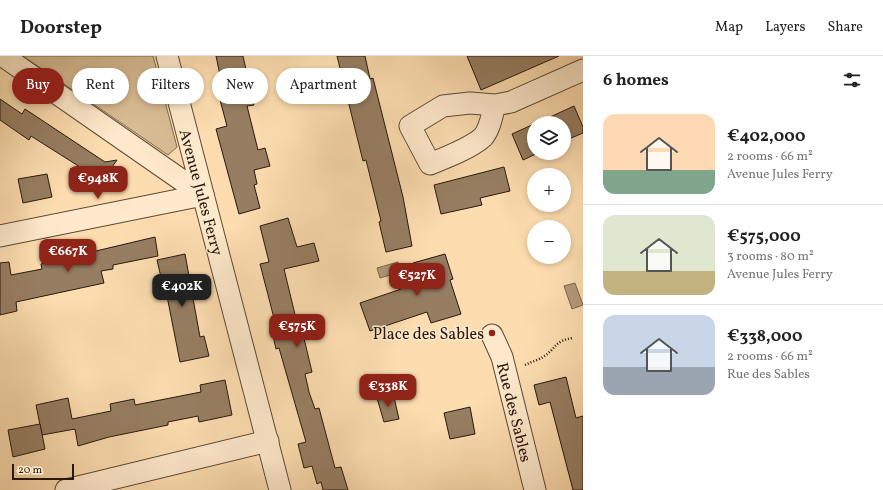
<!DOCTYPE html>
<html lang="en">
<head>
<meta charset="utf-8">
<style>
  body { margin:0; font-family:Vollkorn,serif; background:#f6f6f6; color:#222; height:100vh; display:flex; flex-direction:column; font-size:15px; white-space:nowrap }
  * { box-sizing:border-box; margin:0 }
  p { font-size:13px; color:#767676 }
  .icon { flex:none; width:22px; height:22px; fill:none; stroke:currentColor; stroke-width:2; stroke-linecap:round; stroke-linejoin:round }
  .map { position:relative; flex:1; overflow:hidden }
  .side { display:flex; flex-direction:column; background:#fff; width:300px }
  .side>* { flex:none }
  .top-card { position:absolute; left:12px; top:12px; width:380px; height:36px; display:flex; gap:8px }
  .controls { position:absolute; left:527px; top:60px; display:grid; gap:8px }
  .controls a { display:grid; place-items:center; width:44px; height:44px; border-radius:50%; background:#fff; box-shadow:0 2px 6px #0003; font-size:20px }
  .scale { position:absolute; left:12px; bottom:10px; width:62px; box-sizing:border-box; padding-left:4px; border:2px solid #28180e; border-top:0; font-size:11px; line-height:14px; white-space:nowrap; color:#28180e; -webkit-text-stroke:3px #fee9cc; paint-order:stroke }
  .price { position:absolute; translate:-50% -34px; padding:0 9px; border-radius:8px; background:#8f2418; color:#fff; font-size:13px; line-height:26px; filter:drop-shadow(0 1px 2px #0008) }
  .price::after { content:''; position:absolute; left:50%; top:24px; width:12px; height:9px; margin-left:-6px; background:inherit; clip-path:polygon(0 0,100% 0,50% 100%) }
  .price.selected { background:#222; color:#fff }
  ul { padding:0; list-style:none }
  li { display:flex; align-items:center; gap:12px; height:100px; padding:0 20px }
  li+li { border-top:1px solid #e0e0e0 }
  li span { display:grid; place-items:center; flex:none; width:112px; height:80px; border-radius:12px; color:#555 }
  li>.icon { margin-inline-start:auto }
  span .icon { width:48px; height:48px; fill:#fffc; stroke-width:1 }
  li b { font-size:17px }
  h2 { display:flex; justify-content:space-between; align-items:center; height:48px; padding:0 20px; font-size:17px }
  .chip { padding:0 14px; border-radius:18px; background:#fff; box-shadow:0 2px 6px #0003; font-size:14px; line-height:36px }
  .chip.selected { background:#8f2418; color:#fff }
  header { display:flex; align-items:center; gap:24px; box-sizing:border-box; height:56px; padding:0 20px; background:#fff; border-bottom:1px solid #e0e0e0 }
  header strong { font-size:19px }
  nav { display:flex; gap:22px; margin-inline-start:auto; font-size:14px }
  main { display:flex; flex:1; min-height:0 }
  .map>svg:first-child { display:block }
  .green { fill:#d9bc94; stroke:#806a51 }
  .water { fill:#b59a79; stroke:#7d664e }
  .building { fill:#977e62; stroke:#28180e }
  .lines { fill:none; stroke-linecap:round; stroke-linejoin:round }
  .minor-casing { stroke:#5d4936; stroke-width:23 }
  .path { stroke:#28180e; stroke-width:2.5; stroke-dasharray:1 2; stroke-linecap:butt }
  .minor { stroke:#fee9cc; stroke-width:21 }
  .poi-dot { fill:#8f2418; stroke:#fee9cc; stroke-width:1.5 }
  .labels { text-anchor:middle; stroke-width:3; stroke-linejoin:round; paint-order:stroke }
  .street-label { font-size:16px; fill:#28180e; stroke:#fee9cc }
  .poi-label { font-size:16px; fill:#28180e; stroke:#fee9cc; text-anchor:end }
</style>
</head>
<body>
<header>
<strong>Doorstep</strong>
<nav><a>Map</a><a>Layers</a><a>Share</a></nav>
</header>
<main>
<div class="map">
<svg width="583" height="434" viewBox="0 0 583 434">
  <rect width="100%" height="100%" fill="#fdddb0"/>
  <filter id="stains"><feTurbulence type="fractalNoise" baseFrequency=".005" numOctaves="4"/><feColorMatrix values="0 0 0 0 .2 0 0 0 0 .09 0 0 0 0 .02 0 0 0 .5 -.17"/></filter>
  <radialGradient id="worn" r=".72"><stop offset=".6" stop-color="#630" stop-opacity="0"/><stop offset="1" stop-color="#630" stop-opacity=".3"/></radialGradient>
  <polygon class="green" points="23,0 153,0 177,91 168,99"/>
  <g class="water">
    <polygon points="398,206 401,216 380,222 377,212"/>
    <polygon points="575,227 583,249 572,253 564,230"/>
  </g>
  <g class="building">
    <polygon points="216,0 243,0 254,49 247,50 258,94 265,92 270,110 254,114 257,128 254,129 260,152 239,158 216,73 227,70 220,44 225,43"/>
    <polygon points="337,0 365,0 370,23 373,22 403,141 412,190 386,196 379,166 381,165 366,104 363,105"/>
    <polygon points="467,0 559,0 481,34"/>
    <polygon points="0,43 22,58 25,53 105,106 117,104 98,131 70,113 80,111 31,80 29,84 0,64"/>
    <polygon points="574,50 583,71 583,77 564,85 564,67 537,67"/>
    <polygon points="534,68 534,97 538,97 523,104 512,78"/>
    <polygon points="504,111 510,135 480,142 482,149 441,158 434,129"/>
    <polygon points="47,118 52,141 23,147 18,123"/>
    <polygon points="288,162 297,191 314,187 319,205 284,213 299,275 302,274 312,316 305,318 309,336 315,353 319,352 335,412 341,411 348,434 323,434 321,426 317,428 312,410 304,412 298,388 306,386 279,292 276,293 271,271 276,270 260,208 269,206 260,170"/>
    <polygon points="155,181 158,200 113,209 113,213 101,215 104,227 16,246 17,255 0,259 0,207 9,206 11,219 42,213 41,208"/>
    <polygon points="185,198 200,281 204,280 209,300 180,306 165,230 163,230 157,204"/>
    <polygon points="445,198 453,223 450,224 461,258 431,267 427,256 370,275 360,247 419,227 413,207"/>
    <polygon points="566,321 576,362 583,360 583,434 573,434 550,346 539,349 534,329"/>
    <polygon points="225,324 232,359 199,366 198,360 168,366 168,369 109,381 78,390 75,373 42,379 36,349 68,342 72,363 111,355 110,348 134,343 135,349 201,336 200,329"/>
    <polygon points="393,337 399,363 384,366 377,342"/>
    <polygon points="470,351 475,378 450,383 444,357"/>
    <polygon points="40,368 45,393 13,401 8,374"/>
  </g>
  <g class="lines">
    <g class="minor-casing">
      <g id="minor">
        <polyline points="3,0 203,139"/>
        <polyline points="167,0 280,434"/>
        <path d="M495,49C492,59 490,73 483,81C471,92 445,102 430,108L410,70L443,50L470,47L495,49L511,46L583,14"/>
        <polyline points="0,180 203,139"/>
        <polyline points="492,279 502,301 535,434"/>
        <polyline points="66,434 268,385"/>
      </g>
    </g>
    <path class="path" d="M525,309C531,306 538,304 543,301C556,293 555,284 573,282"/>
    <use href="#minor" class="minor"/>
  </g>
  <circle class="poi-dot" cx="492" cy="277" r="4"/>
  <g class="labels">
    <g class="street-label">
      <text transform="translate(202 136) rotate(75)" y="6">Avenue Jules Ferry</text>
      <text transform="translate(515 356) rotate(76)" y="6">Rue des Sables</text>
    </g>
    <g class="poi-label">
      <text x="484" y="283">Place des Sables</text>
    </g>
  </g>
  <rect width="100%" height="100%" filter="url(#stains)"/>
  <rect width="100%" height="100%" fill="url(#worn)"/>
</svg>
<div class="controls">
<a><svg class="icon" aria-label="layers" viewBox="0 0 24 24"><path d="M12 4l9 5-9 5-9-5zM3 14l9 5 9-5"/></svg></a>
<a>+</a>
<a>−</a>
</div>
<div class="scale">20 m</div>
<b class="price" style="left:98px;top:144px">€948K</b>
<b class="price" style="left:68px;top:217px">€667K</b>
<b class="price" style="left:417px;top:241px">€527K</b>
<b class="price selected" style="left:182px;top:252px">€402K</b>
<b class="price" style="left:297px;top:292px">€575K</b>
<b class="price" style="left:388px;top:352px">€338K</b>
<div class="top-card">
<a class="chip selected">Buy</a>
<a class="chip">Rent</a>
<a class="chip">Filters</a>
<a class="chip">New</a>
<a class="chip">Apartment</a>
</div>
</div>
<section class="side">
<h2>6 homes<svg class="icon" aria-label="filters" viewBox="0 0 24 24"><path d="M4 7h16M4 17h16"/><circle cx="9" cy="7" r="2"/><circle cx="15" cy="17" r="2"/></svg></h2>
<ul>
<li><span style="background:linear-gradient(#ffd9b3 70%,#7fa58c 0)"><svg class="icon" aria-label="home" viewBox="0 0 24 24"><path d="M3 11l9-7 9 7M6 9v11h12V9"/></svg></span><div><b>€402,000</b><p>2 rooms · 66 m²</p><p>Avenue Jules Ferry</p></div></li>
<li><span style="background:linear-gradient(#dfe7d0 70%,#c2b280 0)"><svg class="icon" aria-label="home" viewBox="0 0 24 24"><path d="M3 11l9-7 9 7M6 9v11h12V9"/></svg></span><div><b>€575,000</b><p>3 rooms · 80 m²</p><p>Avenue Jules Ferry</p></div></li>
<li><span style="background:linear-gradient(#c9d6e8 65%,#9aa5b1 0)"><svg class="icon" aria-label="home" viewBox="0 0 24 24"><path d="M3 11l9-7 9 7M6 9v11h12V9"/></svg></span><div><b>€338,000</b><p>2 rooms · 66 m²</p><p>Rue des Sables</p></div></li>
</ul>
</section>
</main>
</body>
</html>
